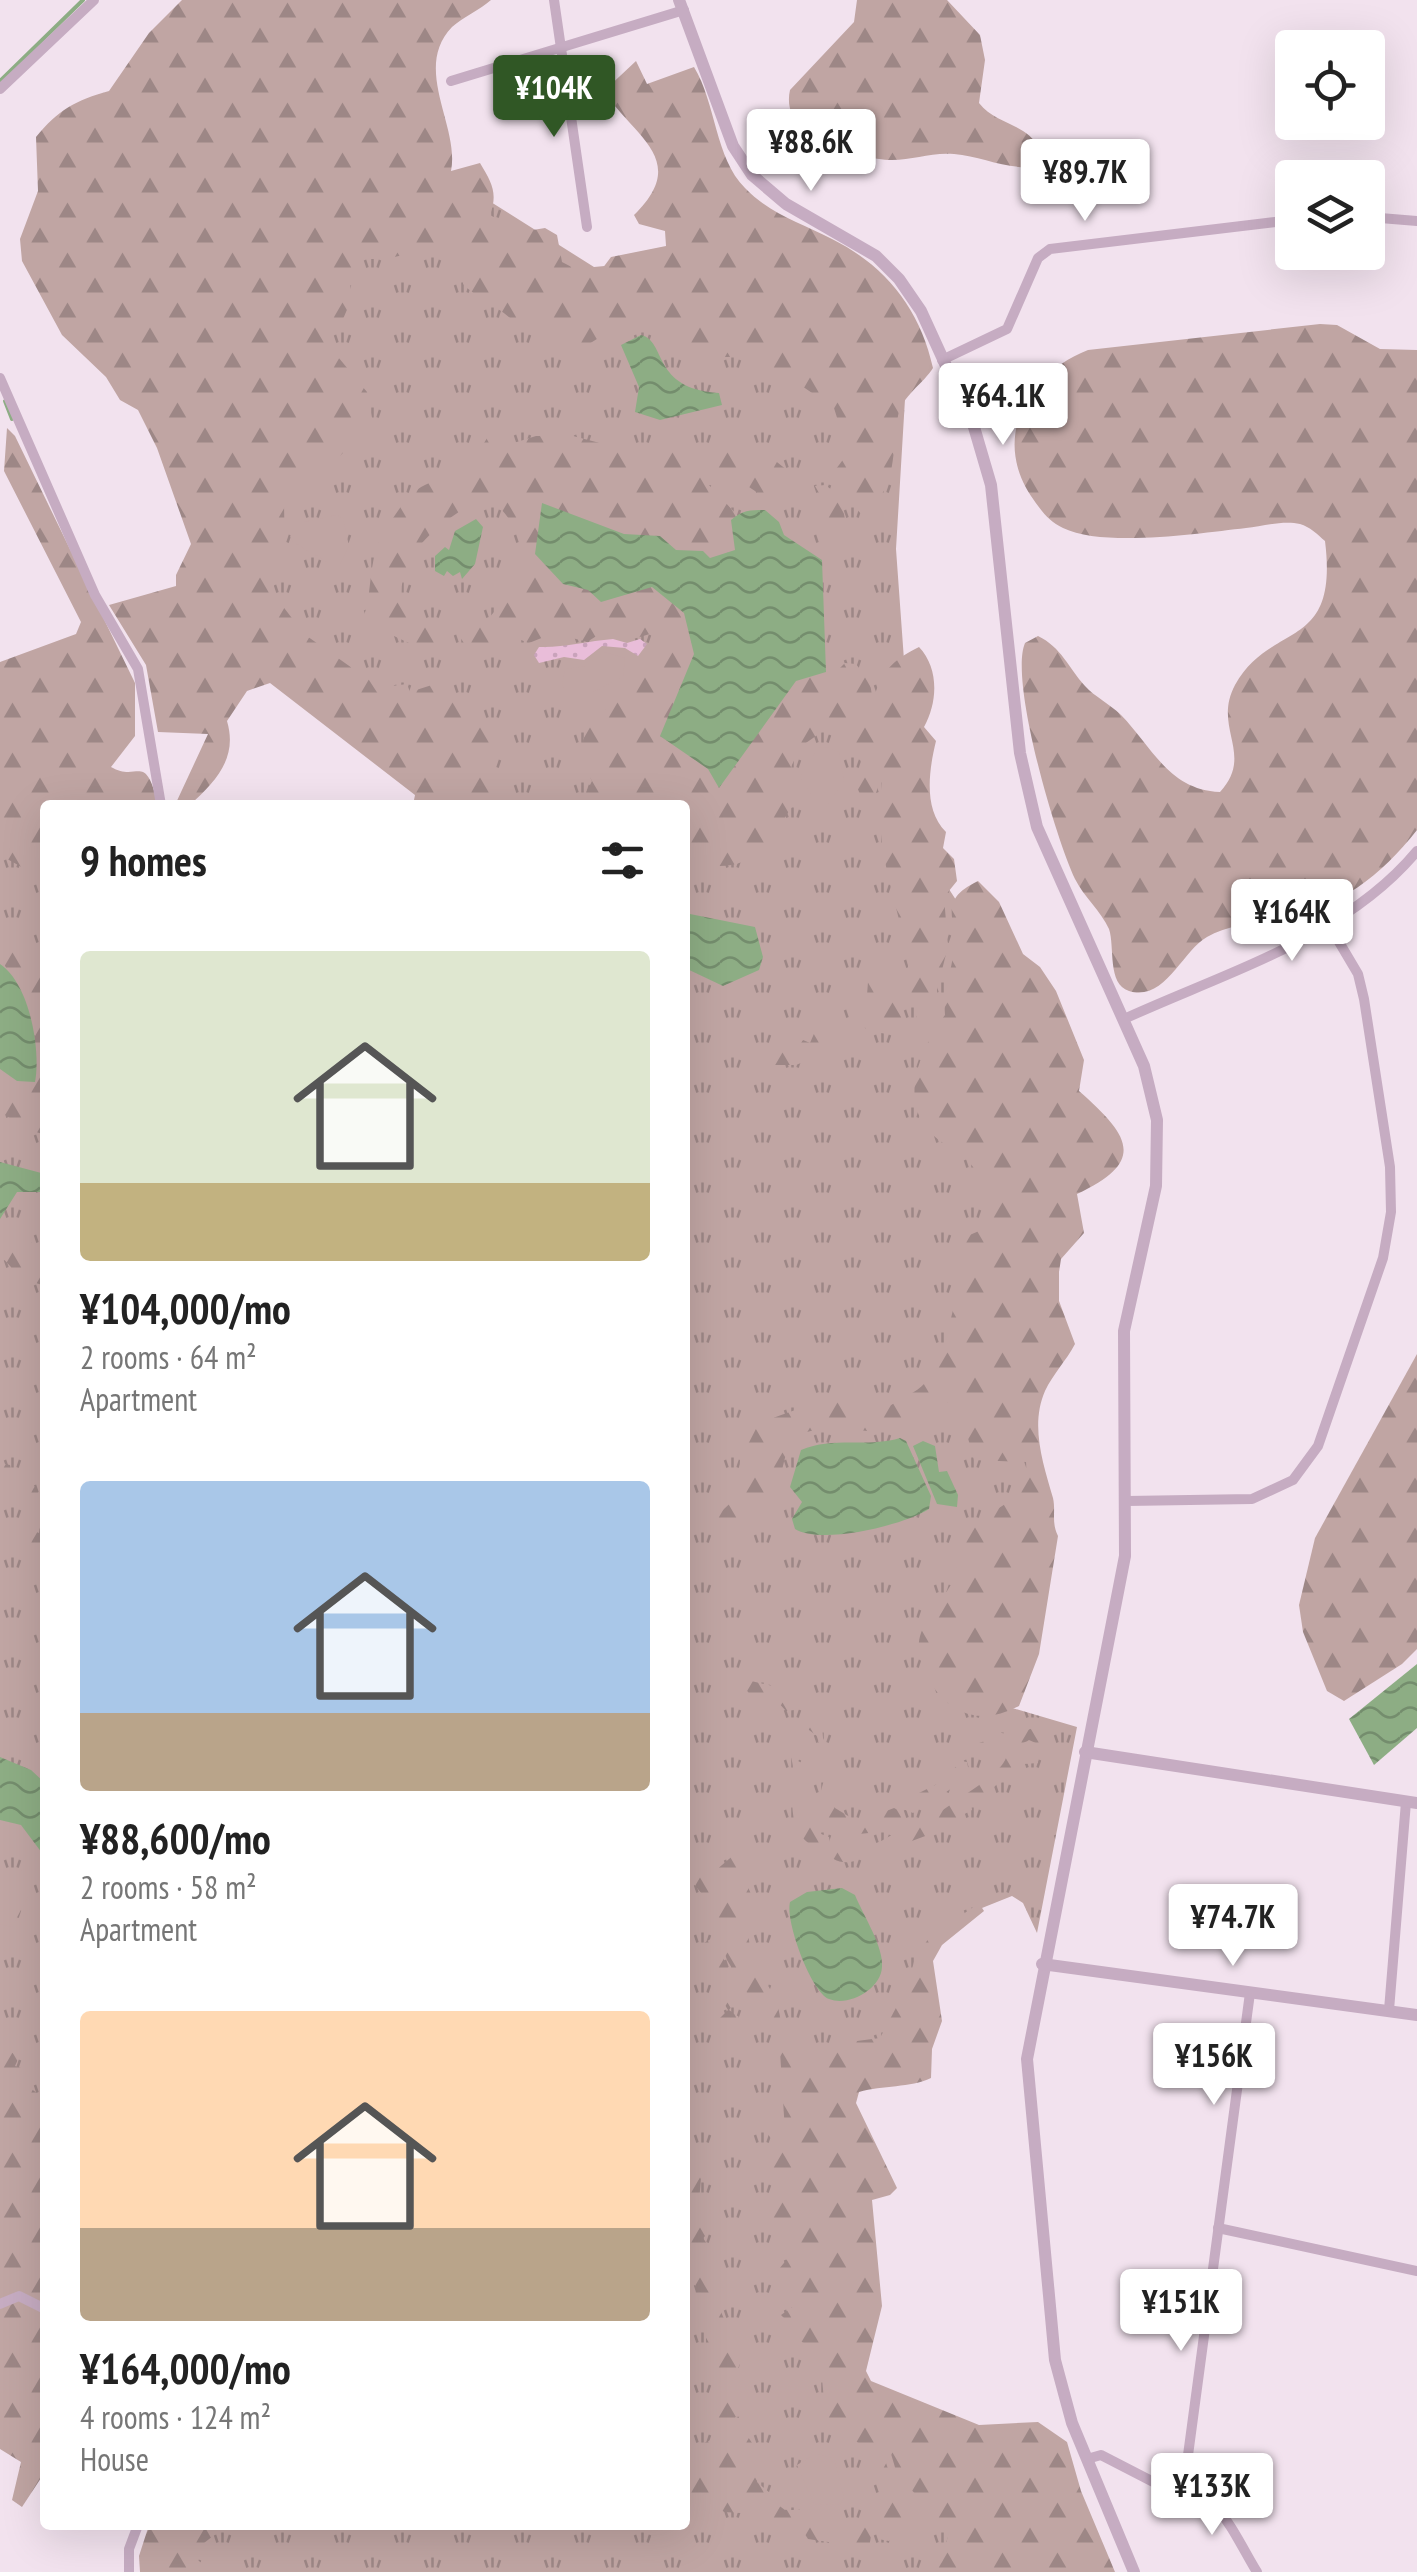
<!DOCTYPE html>
<html lang="en">
<head>
<meta charset="utf-8">
<style>
  body { margin:0; font-family:"PT Sans Narrow",sans-serif; background:#f6f6f6; color:#222; height:100vh; display:flex; flex-direction:column; font-size:38px; white-space:nowrap }
  * { box-sizing:border-box; margin:0 }
  p { font-size:32px; color:#767676 }
  .icon { flex:none; width:55px; height:55px; fill:none; stroke:currentColor; stroke-width:2; stroke-linecap:round; stroke-linejoin:round }
  .map { position:relative; flex:1; overflow:hidden }
  .panel { position:absolute; left:40px; top:800px; width:650px; height:1730px; display:flex; flex-direction:column; background:#fff; border-radius:10px; box-shadow:0 10px 40px #0002 }
  .panel>* { flex:none }
  .controls { position:absolute; left:1275px; top:30px; display:grid; gap:20px }
  .controls a { display:grid; place-items:center; width:110px; height:110px; border-radius:10px; background:#fff; box-shadow:0 10px 40px #0002; font-size:50px }
  .price { position:absolute; translate:-50% -85px; padding:0 22px; border-radius:10px; background:#fff; color:#222; font-size:32px; line-height:65px; filter:drop-shadow(0 2px 5px #0008) }
  .price::after { content:''; position:absolute; left:50%; top:60px; width:30px; height:22px; margin-left:-15px; background:inherit; clip-path:polygon(0 0,100% 0,50% 100%) }
  .price.active { background:#305725; color:#fff }
  ul { padding:0; list-style:none }
  li { display:grid; align-content:center; gap:20px; height:530px; padding:0 40px }
  li span { display:grid; place-items:center; height:310px; border-radius:10px; color:#555 }
  li>.icon { margin-inline-start:auto }
  span .icon { width:180px; height:180px; fill:#fffc; stroke-width:1 }
  li b { font-size:42px }
  h2 { display:flex; justify-content:space-between; align-items:center; height:120px; padding:0 40px; font-size:42px }
  .map>svg:first-child { display:block }
  .grass { fill:url(#grass-tufts) }
  .forest { fill:url(#forest-firs) }
  .sand { fill:url(#sand-dots) }
  .garden { fill:#c0a5a3 }
  .water { fill:url(#water-waves) }
  .lines { fill:none; stroke-linecap:round; stroke-linejoin:round }
  .stream { stroke:#8dad84; stroke-width:4 }
  .minor { stroke:#c6acc2; stroke-width:10 }
  .tertiary { stroke:#c6acc2; stroke-width:12 }
</style>
</head>
<body>
<div class="map">
<svg width="1417" height="2572" viewBox="0 0 1417 2572">
  <defs>
    <pattern id="grass-tufts" width="24" height="20" patternUnits="userSpaceOnUse" patternTransform="scale(2.5)"><rect width="24" height="20" fill="#c0a5a3"/><path d="M3 7l-1-3M5 7V3M7 7l1-3M15 17l-1-3M17 17v-4M19 17l1-3" fill="none" stroke="#9d8786"/></pattern>
    <pattern id="forest-firs" width="22" height="20" patternUnits="userSpaceOnUse" patternTransform="scale(2.5)"><rect width="22" height="20" fill="#c0a5a3"/><path d="M5 1l3.5 6h-7zM16 11l3.5 6h-7z" fill="#9d8786"/></pattern>
    <pattern id="sand-dots" width="8" height="8" patternUnits="userSpaceOnUse" patternTransform="scale(2.5)"><rect width="8" height="8" fill="#e9bdd9"/><path d="M2 2h.1M6 6h.1" fill="none" stroke="#c9a3bb" stroke-width="1.8" stroke-linecap="round"/></pattern>
    <pattern id="water-waves" width="16" height="10" patternUnits="userSpaceOnUse" patternTransform="scale(2.5)"><rect width="16" height="10" fill="#8dad84"/><path d="M0 5q4-4 8 0t8 0" fill="none" stroke="#748d6d"/></pattern>
  </defs>
  <rect width="100%" height="100%" fill="#f2e2ee"/>
  <g class="grass">
    <polygon points="467,187 594,267 753,252 907,366 896,549 917,840 1025,1006 1035,1419 1009,1707 1077,1727 1037,1933 1023,1903 1012,1896 962,1916 924,1955 918,2060 823,2083 846,2396 1066,2572 178,2572 167,2525 685,2525 685,805 437,805 224,624 167,346"/>
    <polygon points="0,777 45,808 45,2218 0,2158"/>
  </g>
  <g class="forest">
    <path d="M182,0H491C480,10 463,17 452,27C412,69 460,126 451,171L480,163C492,183 498,193 490,215L521,232L545,228L557,235L562,262L583,273H599L611,257L666,246L665,231L639,224L634,215C691,159 633,137 604,91L636,61L647,84L694,67C716,103 715,158 745,188C770,214 801,223 832,239C886,266 920,309 933,368C924,383 901,397 898,416C891,452 899,492 861,514L830,477L848,453L834,408L780,371L765,366L759,357C743,353 730,360 713,355C685,348 658,317 625,324C610,327 597,341 583,347L556,332L528,324L520,329C504,307 480,302 463,284L465,254L433,243L418,244L408,254L385,259H360L349,273C354,300 346,324 324,340L367,392L372,418C356,438 345,453 327,468L315,469L284,505L285,556L265,572L276,578L272,592L304,634L369,680L380,697L392,686L407,684L410,692L435,684L483,710C490,740 507,780 481,805H413L415,795L270,683L247,691L227,721C238,758 216,781 190,805H175L208,734L158,732L146,665L109,605L176,586V575L191,544L157,448L138,410L120,400L106,377L62,335L22,261L20,239L38,191L36,137C58,110 76,100 109,91L149,33Z"/>
    <path d="M857,0H947L980,35L985,60L979,103C997,126 1027,122 1040,150L1031,167C1005,169 980,156 954,154C932,152 913,160 892,160C854,159 779,139 790,90L854,22Z"/>
    <path d="M1320,324L1337,325L1380,349L1417,350V830C1381,876 1339,908 1280,919C1256,923 1228,925 1207,937C1182,951 1165,1002 1129,991C1107,984 1115,947 1109,929C1101,911 1084,897 1075,879C1056,839 1009,681 1025,643L1038,636C1061,647 1069,668 1085,686C1095,697 1110,704 1121,715C1153,748 1169,790 1220,792C1255,754 1212,728 1235,685C1271,620 1339,653 1325,541C1317,534 1310,527 1300,524C1284,520 1262,526 1246,528C1201,533 1104,548 1063,528C1048,521 1040,509 1031,496C992,437 1027,374 1088,350Z"/>
    <path d="M7,428L15,436L135,683V736L111,767C138,783 145,750 158,805H45V880L0,855V662L76,634L81,622L4,471Z"/>
    <path d="M492,430L510,433L512,437L505,439L504,446L536,436H573L638,453L747,445L759,448L792,474L791,482L783,480L767,499L743,483L709,485L737,515L739,548L730,556L637,574L792,674L819,668L828,680L845,663L856,664L870,683L873,702C880,673 892,660 919,647C939,668 938,702 924,727L936,741C929,770 923,809 946,832L943,848L954,859L957,881L944,897L948,946L937,990L939,1016L931,1026L920,1027C910,1001 910,978 906,950C897,904 879,858 880,810C880,790 884,776 880,756L881,778L872,805L866,809L855,782L862,765L850,732L829,727L800,747L792,765L786,782L792,807C782,819 778,837 766,847C743,869 713,871 685,858V805H588L585,795L592,781C577,752 579,723 609,707L612,697L641,680L639,671L661,639L653,633L630,640L598,635L587,642L554,633L529,643L521,640L517,648L503,654L464,643L457,633L460,625H483L494,612L501,591C540,569 517,513 484,496C446,519 396,550 402,602L419,624L440,625L451,633L446,645L411,644L362,621C374,593 366,564 384,532C392,520 406,496 418,489C428,482 435,483 443,472L466,470L471,462L502,448L484,443Z"/>
    <path d="M825,485C847,498 845,523 847,545L821,543L816,507L820,497L814,486Z"/>
    <path d="M978,881L999,902L1023,954L1040,967L1056,991L1084,1060L1079,1091C1129,1135 1148,1161 1077,1194L1084,1233L1061,1259L1059,1272V1301L1075,1344C1066,1361 1053,1374 1045,1391C1030,1425 1043,1464 1053,1498C1056,1512 1051,1522 1058,1536L1039,1654L1019,1706C999,1716 981,1720 960,1711C936,1700 911,1660 921,1633C926,1620 945,1596 953,1581C961,1567 952,1549 961,1537C982,1506 1030,1509 1026,1462L974,1460L960,1409L951,1402C929,1404 918,1425 896,1431C872,1436 808,1416 791,1444C784,1454 783,1470 779,1482L785,1491C768,1522 744,1519 711,1521L738,1496L740,1460L759,1423C814,1404 831,1393 891,1405C901,1399 917,1392 925,1383C947,1359 962,1271 965,1237L986,1228L990,1193C983,1182 976,1169 967,1160C952,1147 929,1138 920,1118C904,1085 926,1040 945,1015C943,990 951,974 954,950C957,916 937,901 978,881Z"/>
    <path d="M16,940L45,982V1135L19,1126L0,1110V1069L17,1081L35,1082C37,1071 35,1021 31,1009C23,985 0,971 0,945Z"/>
    <polygon points="880,968 890,969 897,976 899,991 894,999 902,1006 903,1022 908,1027 905,1036 872,1032 849,1019 849,1003 867,995 868,982"/>
    <polygon points="839,1019 855,1030 852,1042 796,1065 775,1065 775,1053 794,1050 803,1040 810,1043 816,1029 826,1030 829,1021"/>
    <polygon points="24,1238 37,1246 31,1263 45,1275 45,1286 21,1278 0,1255 0,1246 10,1254"/>
    <polygon points="1417,1354 1417,1649 1402,1664 1344,1701 1327,1691 1303,1632 1299,1605 1315,1538"/>
    <polygon points="0,1463 10,1465 13,1479 30,1477 38,1494 45,1489 45,1546 26,1543 23,1536 32,1530 39,1533 40,1524 24,1514 21,1504 8,1496 0,1499"/>
    <polygon points="751,1681 799,1692 821,1712 823,1738 829,1750 824,1757 819,1757 814,1749 820,1738 809,1730 803,1709 786,1711 776,1700 750,1695 746,1689"/>
    <path d="M750,1707L799,1731L803,1754L798,1761L804,1764L800,1775L805,1785L799,1791L809,1812L807,1821L815,1824L816,1832L829,1837L830,1843L838,1840L844,1849H859L866,1855C852,1866 833,1865 824,1849C786,1842 792,1800 793,1773C794,1759 786,1741 778,1728L745,1718Z"/>
    <path d="M1021,1726L1027,1730L1041,1726L1048,1735L1038,1744L1029,1740C1024,1744 992,1754 983,1756L979,1743L991,1739L995,1732L1008,1734L1011,1728Z"/>
    <path d="M1029,1750L1037,1752L1038,1763L1024,1764L1021,1772L1010,1773L1007,1781L998,1783L980,1802L971,1803L972,1810L946,1824L944,1829L877,1854L869,1848L904,1828L929,1823C933,1811 998,1780 1006,1758L1020,1757Z"/>
    <polygon points="961,1761 967,1762 969,1772 959,1777 957,1785 913,1813 903,1809 907,1799 943,1781"/>
    <polygon points="824,1780 833,1783 835,1808 858,1822 894,1808 904,1813 901,1819 869,1833 848,1835 829,1820 826,1807 818,1801"/>
    <path d="M685,1844L706,1865L708,1877L736,1853L748,1855L755,1871L748,1887L753,1899L743,1912C750,1929 747,1950 757,1967C777,2002 779,1998 783,2042L779,2046L727,1960L706,1899L685,1873Z"/>
    <path d="M979,1903L984,1911L942,1945L933,1961L942,2021L932,2049L931,2078C910,2088 883,2085 859,2092L856,2103L897,2188L890,2195L872,2200L882,2306L866,2371L871,2381L979,2425L1038,2422L1067,2442L1081,2491L1115,2572H914L942,2562L949,2531L897,2474L889,2447L882,2445C885,2468 899,2502 922,2510L923,2523L908,2535L898,2526L891,2528L894,2537L889,2541L878,2539L877,2521L862,2517L867,2509L875,2516L890,2507L883,2503L875,2473L867,2470L864,2461L870,2451L825,2420L823,2411L829,2408L824,2399L819,2350L793,2338V2327L781,2315L798,2303L784,2293L792,2282L779,2269L788,2258L771,2239L777,2232L776,2223L765,2213L769,2202L780,2201L783,2187L760,2171L769,2160L770,2146L775,2145L768,2134L785,2132L780,2051L880,2038L907,1987L915,1958L929,1938Z"/>
    <path d="M714,1937L719,1941C722,1962 732,1975 741,1995L729,2010L739,2017L735,2023L718,2020L728,2010L722,2000L730,1993L722,1987V1978H716L713,1986L707,1983L714,1973L707,1963L711,1955L704,1943Z"/>
    <polygon points="0,2045 19,2057 15,2066 27,2070 26,2085 45,2099 45,2472 22,2507 12,2500 21,2462 0,2449"/>
    <polygon points="685,2161 691,2164 689,2169 695,2176 701,2177 698,2216 708,2233 703,2238 707,2244 697,2250 712,2265 711,2279 719,2284 717,2290 722,2296 717,2302 724,2319 717,2326 727,2328 735,2340 742,2339 746,2344 742,2355 751,2360 750,2365 740,2364 735,2375 714,2377 706,2370 706,2334 714,2326 695,2322 696,2287 685,2271"/>
    <polygon points="729,2377 744,2384 738,2399 750,2410 748,2416 735,2417 754,2446 755,2451 747,2456 759,2470 757,2482 770,2493 770,2499 785,2510 803,2510 829,2526 858,2523 872,2530 869,2548 808,2539 799,2525 778,2525 770,2515 724,2512 716,2504 685,2501 685,2479 692,2477 685,2455 703,2451 708,2456 704,2443 729,2432 715,2426 714,2406 709,2405 712,2385"/>
    <polygon points="149,2525 227,2525 190,2554 213,2572 140,2572 139,2556"/>
  </g>
  <path class="sand" d="M613,639L627,643L640,639L647,644L638,656L625,648L602,646L584,660L564,657L539,663L534,655L539,647C563,648 587,641 613,639Z"/>
  <g class="garden">
    <polygon points="336,515 343,518 349,546 340,564 331,564 293,542 290,536 304,522"/>
    <polygon points="604,652 625,658 623,676 592,693 567,693 562,685 565,669 585,666"/>
    <polygon points="827,747 839,752 844,781 826,807 816,802 800,777 818,748"/>
    <polygon points="14,1870 21,1870 34,1885 12,1927 0,1924 0,1880"/>
    <polygon points="815,2454 834,2458 844,2497 840,2505 814,2504 797,2465"/>
  </g>
  <g class="water">
    <path d="M641,335C667,341 651,389 719,393L722,405L660,420L635,412L639,387L621,345Z"/>
    <path d="M542,503L624,534L660,536L676,550L703,551L710,558L735,550L731,520C743,510 750,510 765,510L779,522L784,535L822,560L826,672L796,681L719,788L708,769L660,736L694,654L684,613L652,587L601,602L588,590L563,584L535,554Z"/>
    <polygon points="476,519 483,527 475,564 462,579 460,572 453,576 447,571 444,576 435,571 435,556 445,547 449,550 455,531"/>
    <polygon points="685,913 755,927 763,957 759,970 723,986 685,968"/>
    <path d="M0,964C30,984 41,1051 35,1082L17,1081L0,1069Z"/>
    <polygon points="0,1162 45,1174 45,1192 17,1192 0,1219"/>
    <path d="M900,1438L906,1441L931,1496L929,1509C902,1526 820,1545 795,1529L792,1519L802,1502L790,1487L801,1450C833,1436 867,1448 900,1438Z"/>
    <polygon points="923,1441 935,1446 939,1472 947,1471 958,1495 957,1507 937,1504 913,1446"/>
    <polygon points="1417,1664 1417,1728 1374,1765 1349,1719"/>
    <polygon points="0,1757 31,1770 45,1783 45,1857 21,1825 0,1820"/>
    <path d="M842,1888L855,1895C863,1915 884,1947 882,1967C881,1989 849,2007 829,1999C811,1992 785,1921 790,1902L807,1892Z"/>
  </g>
  <g class="lines">
    <g class="stream">
      <polyline points="0,81 83,0"/>
      <polyline points="5,401 12,419"/>
    </g>
    <g class="minor">
      <polyline points="554,0 587,227"/>
      <polyline points="451,81 684,10"/>
      <polyline points="0,89 94,0"/>
      <polyline points="1368,217 1417,221"/>
      <polyline points="942,360 1007,329 1038,258 1050,249 1292,220"/>
      <polyline points="0,378 95,595 138,669 161,805"/>
      <path d="M1124,1019C1224,973 1345,938 1417,851"/>
      <polyline points="1127,1501 1252,1499 1293,1480 1318,1446 1383,1258 1391,1212 1390,1167 1364,999 1358,974 1329,925"/>
      <polyline points="1389,2010 1406,1802"/>
      <polyline points="1218,2228 1417,2271"/>
      <polyline points="0,2304 19,2296 45,2309"/>
      <path d="M1087,2459L1101,2455L1167,2489C1214,2478 1236,2539 1257,2572"/>
      <polyline points="1184,2485 1250,1993"/>
      <polyline points="129,2572 129,2549 138,2525"/>
    </g>
    <g class="tertiary">
      <polyline points="679,0 733,146 752,175 786,204 876,256 899,279 921,311 974,427 991,485 1020,753 1037,827 1144,1066 1157,1120 1156,1186 1124,1331 1125,1556 1027,2059 1055,2360 1072,2423 1134,2572"/>
      <polyline points="1085,1752 1417,1803"/>
      <polyline points="1042,1964 1417,2015"/>
    </g>
  </g>
</svg>
<div class="controls">
<a><svg class="icon" aria-label="locate" viewBox="0 0 24 24"><circle cx="12" cy="12" r="6"/><path d="M12 2v4M12 18v4M2 12h4M18 12h4"/></svg></a>
<a><svg class="icon" aria-label="layers" viewBox="0 0 24 24"><path d="M12 4l9 5-9 5-9-5zM3 14l9 5 9-5"/></svg></a>
</div>
<b class="price active" style="left:554px;top:140px">¥104K</b>
<b class="price" style="left:811px;top:194px">¥88.6K</b>
<b class="price" style="left:1085px;top:224px">¥89.7K</b>
<b class="price" style="left:1003px;top:448px">¥64.1K</b>
<b class="price" style="left:1292px;top:964px">¥164K</b>
<b class="price" style="left:1233px;top:1969px">¥74.7K</b>
<b class="price" style="left:1214px;top:2108px">¥156K</b>
<b class="price" style="left:1181px;top:2354px">¥151K</b>
<b class="price" style="left:1212px;top:2538px">¥133K</b>
<section class="panel">
<h2>9 homes<svg class="icon" aria-label="filters" viewBox="0 0 24 24"><path d="M4 7h16M4 17h16"/><circle cx="9" cy="7" r="2"/><circle cx="15" cy="17" r="2"/></svg></h2>
<ul>
<li><span style="background:linear-gradient(#dfe7d0 75%,#c2b280 0)"><svg class="icon" aria-label="home" viewBox="0 0 24 24"><path d="M3 11l9-7 9 7M6 9v11h12V9"/></svg></span><div><b>¥104,000/mo</b><p>2 rooms · 64 m²</p><p>Apartment</p></div></li>
<li><span style="background:linear-gradient(#a9c7e8 75%,#b9a48a 0)"><svg class="icon" aria-label="home" viewBox="0 0 24 24"><path d="M3 11l9-7 9 7M6 9v11h12V9"/></svg></span><div><b>¥88,600/mo</b><p>2 rooms · 58 m²</p><p>Apartment</p></div></li>
<li><span style="background:linear-gradient(#ffd9b3 70%,#b9a48a 0)"><svg class="icon" aria-label="home" viewBox="0 0 24 24"><path d="M3 11l9-7 9 7M6 9v11h12V9"/></svg></span><div><b>¥164,000/mo</b><p>4 rooms · 124 m²</p><p>House</p></div></li>
</ul>
</section>
</div>
</body>
</html>
